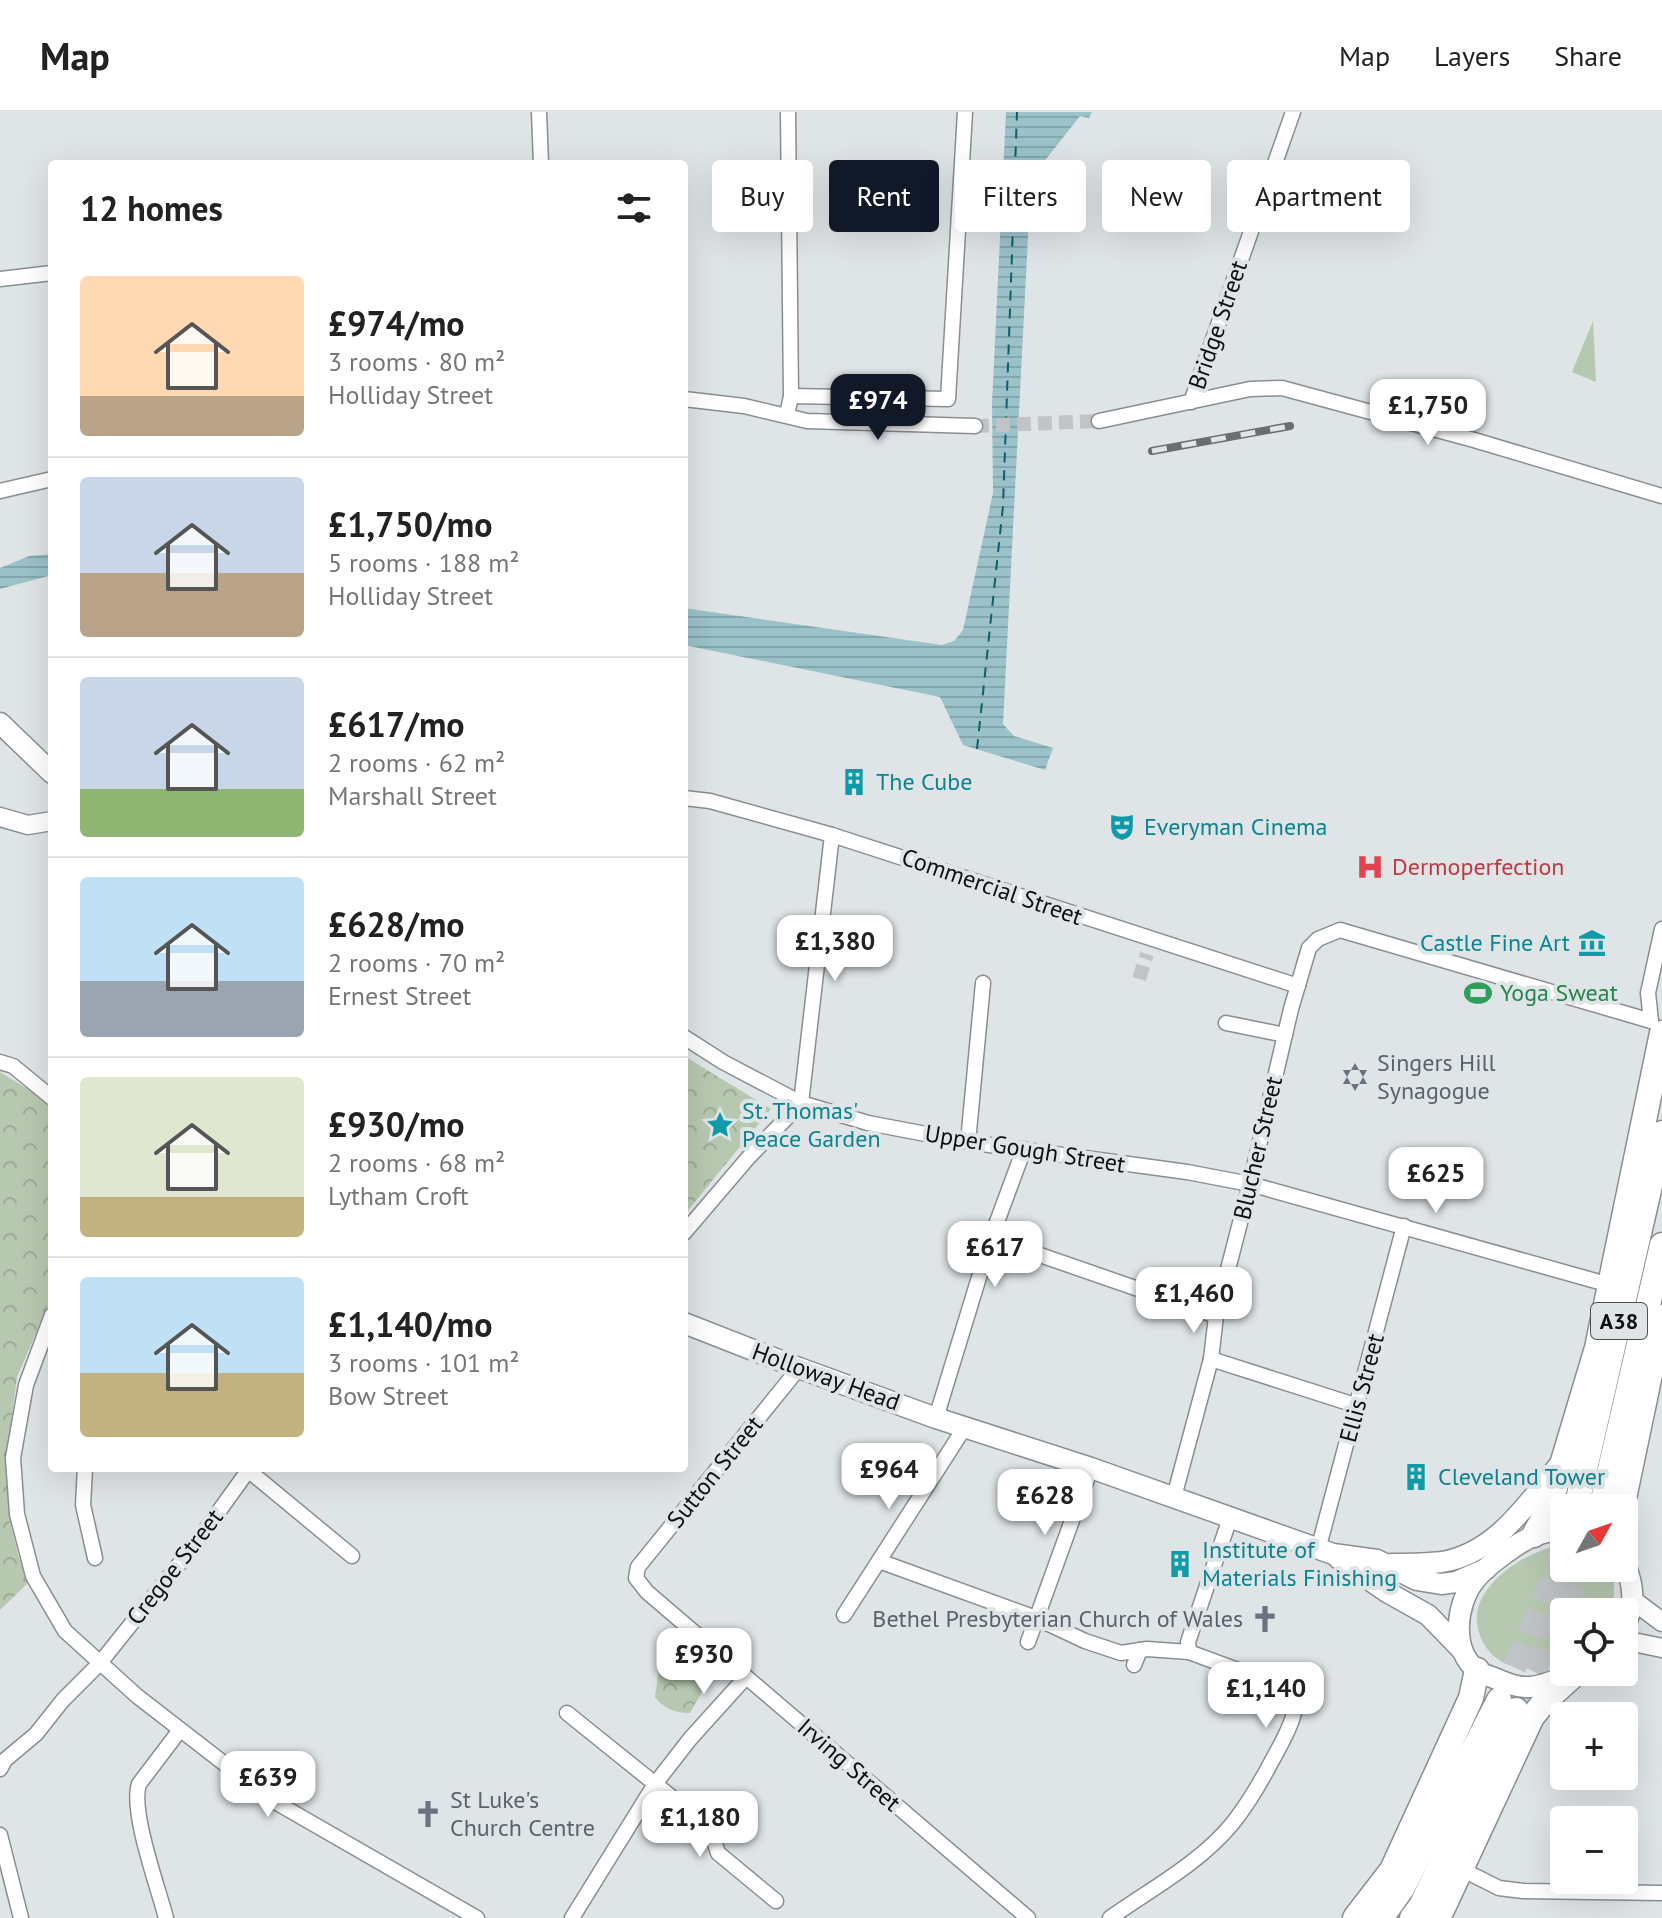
<!DOCTYPE html>
<html lang="en">
<head>
<meta charset="utf-8">
<style>
  body { margin:0; font-family:"PT Sans",sans-serif; background:#f2f2f2; color:#222; height:100vh; display:flex; flex-direction:column; font-size:30px; white-space:nowrap }
  * { box-sizing:border-box; margin:0 }
  p { font-size:26px; color:#767676 }
  .icon { flex:none; width:44px; height:44px; fill:none; stroke:currentColor; stroke-width:2; stroke-linecap:round; stroke-linejoin:round }
  .map { position:relative; flex:1; overflow:hidden }
  .side { position:absolute; left:48px; top:48px; width:640px; height:1312px; display:flex; flex-direction:column; background:#fff; border-radius:8px; box-shadow:0 8px 32px #0002 }
  .side>* { flex:none }
  .guide { position:absolute; left:712px; top:48px; width:760px; height:72px; display:flex; gap:16px }
  .needle { width:52px; rotate:50deg }
  .fabs { position:absolute; left:1550px; top:1382px; display:grid; gap:16px }
  .fabs a { display:grid; place-items:center; width:88px; height:88px; border-radius:8px; background:#fff; box-shadow:0 8px 32px #0002; font-size:40px }
  .price { position:absolute; translate:-50% -68px; padding:0 18px; border-radius:16px; background:#fff; color:#222; font-size:26px; line-height:52px; filter:drop-shadow(0 2px 4px #0008) }
  .price::after { content:''; position:absolute; left:50%; top:48px; width:24px; height:18px; margin-left:-12px; background:inherit; clip-path:polygon(0 0,100% 0,50% 100%) }
  .price.current { background:#111827; color:#fff }
  ul { padding:0; list-style:none }
  li { display:flex; align-items:center; gap:24px; height:200px; padding:0 32px }
  li+li { border-top:2px solid #e0e0e0 }
  li span { display:grid; place-items:center; flex:none; width:224px; height:160px; border-radius:8px; color:#555 }
  li>.icon { margin-inline-start:auto }
  span .icon { width:96px; height:96px; fill:#fffc; stroke-width:1 }
  li b { font-size:34px }
  h2 { display:flex; justify-content:space-between; align-items:center; height:96px; padding:0 32px; font-size:34px }
  .chip { padding:0 28px; border-radius:8px; background:#fff; box-shadow:0 8px 32px #0002; font-size:28px; line-height:72px }
  .chip.current { background:#111827; color:#fff }
  header { display:flex; align-items:center; gap:48px; box-sizing:border-box; height:112px; padding:0 40px; background:#fff; border-bottom:2px solid #e0e0e0 }
  header strong { font-size:38px }
  nav { display:flex; gap:44px; margin-inline-start:auto; font-size:28px }
  .map>svg:first-child { display:block }
  .park { fill:url(#park-crowns) }
  .garden { fill:#b7c8b0 }
  .water { fill:url(#water-rules) }
  .lines { fill:none; stroke-linecap:round; stroke-linejoin:round }
  .ferry { stroke:#0e5f69; stroke-width:2; stroke-dasharray:10 8; stroke-linecap:butt }
  .minor-tunnel { stroke:#c0c4c7; stroke-width:14; stroke-dasharray:14 7; stroke-linecap:butt }
  .trunk-tunnel { stroke:#c0c4c7; stroke-width:24; stroke-dasharray:24 12; stroke-linecap:butt }
  .minor-casing { stroke:#898e92; stroke-width:17 }
  .tertiary-casing { stroke:#898e92; stroke-width:21 }
  .secondary-casing { stroke:#898e92; stroke-width:23 }
  .trunk-casing { stroke:#898e92; stroke-width:27 }
  .minor { stroke:#fff; stroke-width:14 }
  .tertiary { stroke:#fff; stroke-width:18 }
  .secondary { stroke:#fff; stroke-width:20 }
  .trunk { stroke:#fff; stroke-width:24 }
  .rail-casing { stroke:#6b6e70; stroke-width:8 }
  .rail { stroke:#dfe4e7; stroke-width:5; stroke-dasharray:15; stroke-linecap:butt }
  .labels { text-anchor:middle; stroke-width:8; stroke-linejoin:round; paint-order:stroke }
  .shield { fill:#dfe4e7; stroke:#4d4f50; stroke-width:2 }
  .shield-label { font-size:22px; font-weight:bold; fill:#0e0f10 }
  .street-label { font-size:24px; fill:#0e0f10; stroke:#dfe4e7 }
  .culture-label { font-size:24px; fill:#0d838f; stroke:#dfe4e7; text-anchor:start }
  .health-label { font-size:24px; fill:#be3a42; stroke:#dfe4e7; text-anchor:start }
  .leisure-label { font-size:24px; fill:#27864d; stroke:#dfe4e7; text-anchor:start }
  .worship-label { font-size:24px; fill:#5b616d; stroke:#dfe4e7; text-anchor:start }
</style>
</head>
<body>
<header>
<strong>Map</strong>
<nav><a>Map</a><a>Layers</a><a>Share</a></nav>
</header>
<div class="map">
<svg width="1662" height="1806" viewBox="0 0 1662 1806">
  <defs>
    <pattern id="park-crowns" width="20" height="18" patternUnits="userSpaceOnUse" patternTransform="scale(2)"><rect width="20" height="18" fill="#b7c8b0"/><path d="M2 6a3 3 0 1 1 6 0M12 15a3 3 0 1 1 6 0" fill="none" stroke="#9cab96"/></pattern>
    <pattern id="water-rules" width="6" height="5" patternUnits="userSpaceOnUse" patternTransform="scale(2)"><rect width="6" height="5" fill="#9bc2c9"/><path d="M0 2.5h6" fill="none" stroke="#84a6ac"/></pattern>
  </defs>
  <rect width="100%" height="100%" fill="#dfe4e7"/>
  <g class="park">
    <polygon points="684,944 771,997 684,1103"/>
    <polygon points="0,960 41,985 52,997 52,1184 17,1265 6,1347 9,1405 18,1443 29,1470 0,1498"/>
    <path d="M678,1544C695,1551 698,1563 702,1580L690,1601C675,1601 664,1597 655,1585L660,1549Z"/>
  </g>
  <g class="garden">
    <polygon points="1593,209 1596,270 1572,260"/>
    <path d="M1564,1432V1456H1607L1614,1464V1496L1611,1500H1564V1539C1551,1546 1539,1554 1524,1555C1492,1557 1468,1519 1480,1490C1494,1459 1533,1438 1564,1432Z"/>
  </g>
  <g class="water">
    <polygon points="1006,0 1092,0 1089,6 1080,4 1031,66 1003,612 1014,624 1053,636 1045,658 963,633 940,585 684,533 684,496 942,533 954,529 963,518 993,381 992,292"/>
    <polygon points="52,442 52,463 0,477 0,456 29,444"/>
  </g>
  <g class="lines">
    <polyline class="ferry" points="977,637 1003,394 1017,0"/>
    <g class="minor-tunnel">
      <polyline points="975,314 1099,309"/>
      <polyline points="1139,867 1147,842"/>
    </g>
    <g class="trunk-tunnel">
      <polyline points="1499,1588 1543,1493 1564,1433"/>
      <polyline points="1518,1592 1563,1501 1579,1456"/>
    </g>
    <g class="minor-casing">
      <g id="minor">
        <polyline points="539,0 541,52"/>
        <polyline points="0,167 52,161"/>
        <polyline points="791,284 948,287 965,0"/>
        <polyline points="684,287 744,294 807,309 975,314"/>
        <polyline points="1191,290 1293,0"/>
        <polyline points="787,303 791,284 788,0"/>
        <polyline points="1099,309 1250,277 1282,276 1474,328 1662,384"/>
        <polyline points="0,379 52,367"/>
        <polyline points="684,686 710,689 832,723 1298,874"/>
        <polyline points="1651,909 1648,881 1662,817"/>
        <polyline points="1226,911 1285,923"/>
        <polyline points="684,925 723,950 801,991 868,1011 968,1030 1187,1060 1250,1072 1610,1173"/>
        <polyline points="0,950 13,954 52,986"/>
        <polyline points="968,1030 983,871"/>
        <polyline points="684,1121 748,1046 801,991 832,723"/>
        <polyline points="991,1126 1216,1204"/>
        <polyline points="52,1203 26,1273 13,1346 17,1402 33,1464 65,1519 137,1584 270,1687 477,1806"/>
        <polyline points="1211,1247 1358,1294"/>
        <polyline points="799,1256 638,1455 636,1466 647,1480 1028,1806"/>
        <polyline points="936,1306 991,1126 1024,1037"/>
        <polyline points="85,1356 83,1393 95,1446"/>
        <polyline points="248,1358 352,1444"/>
        <polyline points="1174,1385 1211,1247 1216,1204 1250,1072 1291,897 1309,836 1318,827 1340,818 1651,909"/>
        <polyline points="1318,1438 1404,1114"/>
        <path d="M879,1449L1036,1506L1085,1529L1121,1541L1147,1537L1189,1540L1286,1576C1303,1593 1290,1614 1281,1632C1266,1660 1252,1687 1232,1712C1200,1751 1151,1777 1110,1806"/>
        <polyline points="844,1503 965,1315"/>
        <polyline points="1028,1530 1091,1356"/>
        <polyline points="1189,1540 1188,1530 1230,1406"/>
        <polyline points="1134,1553 1140,1538"/>
        <polyline points="567,1601 710,1716 718,1741 776,1789"/>
        <polyline points="0,1657 5,1648 36,1622 63,1588 100,1551 196,1431 250,1356"/>
        <polyline points="0,1723 21,1806"/>
        <polyline points="1461,1757 1499,1776 1523,1779 1662,1781"/>
        <path d="M166,1806C158,1775 130,1699 139,1672L180,1618"/>
        <polyline points="572,1806 655,1672 690,1627 746,1565"/>
      </g>
    </g>
    <g class="tertiary-casing">
      <g id="tertiary">
        <polyline points="0,705 28,713 52,709"/>
        <polyline points="1634,1489 1662,1510"/>
        <polyline points="1624,1533 1638,1531 1662,1536"/>
      </g>
    </g>
    <g class="secondary-casing">
      <g id="secondary">
        <polyline points="0,611 52,661"/>
        <polyline points="684,1211 799,1256 936,1306 1091,1356 1333,1442 1377,1448 1417,1468 1441,1472 1456,1470 1486,1457"/>
        <path d="M1564,1419C1543,1417 1524,1427 1507,1440C1496,1448 1483,1457 1475,1468C1456,1491 1450,1539 1478,1559C1482,1562 1489,1564 1494,1566C1506,1571 1518,1576 1530,1575C1544,1574 1559,1567 1571,1561"/>
        <polyline points="1338,1446 1387,1480 1428,1503 1462,1538"/>
        <path d="M1624,1450C1634,1473 1636,1492 1624,1515"/>
        <path d="M1391,1452C1408,1452 1425,1452 1442,1450C1496,1441 1528,1391 1560,1352"/>
      </g>
    </g>
    <g class="trunk-casing">
      <g id="trunk">
        <polyline points="1576,1396 1662,1021"/>
        <polyline points="1601,1396 1662,1133"/>
        <polyline points="1622,1396 1662,1205"/>
        <polyline points="1534,1423 1549,1396 1597,1236 1662,921"/>
        <polyline points="1355,1806 1392,1758 1471,1586 1477,1558"/>
        <polyline points="1381,1806 1403,1775 1499,1588"/>
        <polyline points="1412,1806 1421,1794 1516,1598"/>
        <polyline points="1435,1806 1442,1798 1532,1605 1545,1589 1577,1560"/>
      </g>
    </g>
    <use href="#minor" class="minor"/>
    <use href="#tertiary" class="tertiary"/>
    <use href="#secondary" class="secondary"/>
    <use href="#trunk" class="trunk"/>
    <g class="rail-casing">
      <polyline id="rail" points="1152,339 1290,314"/>
    </g>
    <use href="#rail" class="rail"/>
  </g>
  <defs>
    <g id="building-bare" transform="scale(2.16)"><path d="M-4-6H4V6H1V3H-1V6H-4ZM-2.5-4.3h1.7v1.8h-1.7ZM.8-4.3h1.7v1.8H.8ZM-2.5-1h1.7V.8h-1.7ZM.8-1h1.7V.8H.8Z" fill="#0f9aa8" stroke="#dfe4e7" stroke-width="2.5" paint-order="stroke"/></g>
    <g id="theatre-bare" transform="scale(2.16)"><path d="M-5-5.5Q0-4 5-5.5V0Q5 5 0 6Q-5 5-5 0ZM-3.3-2.5H-1v1.5H-3.3ZM1-2.5H3.3v1.5H1ZM-2.8 1Q0 5.5 2.8 1Z" fill="#0f9aa8" stroke="#dfe4e7" stroke-width="2.5" paint-order="stroke"/></g>
    <g id="hospital-bare" transform="scale(2.16)"><path d="M-5-5h3v3.5h4V-5h3V5h-3V1.5h-4V5h-3Z" fill="#e0444e" stroke="#dfe4e7" stroke-width="2.5" paint-order="stroke"/></g>
    <g id="museum-bare" transform="scale(2.16)"><path d="M0-6L6-3V-2H-6V-3ZM-5-1h2V3h-2ZM-1-1h2V3h-2ZM3-1h2V3H3ZM-6 4H6V6H-6Z" fill="#0f9aa8" stroke="#dfe4e7" stroke-width="2.5" paint-order="stroke"/></g>
    <g id="stadium-bare" transform="scale(2.16)"><path d="M0-5a6.5 5 0 1 0 0 10a6.5 5 0 1 0 0-10ZM-3.5-1.8h7v3.6h-7Z" fill="#2e9e5b" stroke="#dfe4e7" stroke-width="2.5" paint-order="stroke"/></g>
    <g id="synagogue-bare" transform="scale(2.16)"><path d="M0-6.5L5.6 3.2H-5.6ZM0 6.5L5.6-3.2H-5.6Z" fill="#6b7280" stroke="#dfe4e7" stroke-width="2.5" paint-order="stroke"/></g>
    <g id="sight-bare" transform="scale(2.16)"><path d="M0-6L1.8-2.2L6-1.7L2.9 1.2L3.7 5.4L0 3.3L-3.7 5.4L-2.9 1.2L-6-1.7L-1.8-2.2Z" fill="#0f9aa8" stroke="#dfe4e7" stroke-width="2.5" paint-order="stroke"/></g>
    <g id="church-bare" transform="scale(2.16)"><path d="M-1.2-6h2.4v3.5h3.3v2.4h-3.3V6h-2.4V-.1h-3.3v-2.4h3.3Z" fill="#6b7280" stroke="#dfe4e7" stroke-width="2.5" paint-order="stroke"/></g>
  </defs>
  <g fill-rule="evenodd">
    <use href="#building-bare" x="854" y="670"/>
    <use href="#theatre-bare" x="1122" y="715"/>
    <use href="#hospital-bare" x="1370" y="755"/>
    <use href="#museum-bare" x="1592" y="831"/>
    <use href="#stadium-bare" x="1478" y="881"/>
    <use href="#synagogue-bare" x="1355" y="965"/>
    <use href="#sight-bare" x="720" y="1013"/>
    <use href="#building-bare" x="1416" y="1365"/>
    <use href="#building-bare" x="1180" y="1452"/>
    <use href="#church-bare" x="1265" y="1507"/>
    <use href="#church-bare" x="428" y="1702"/>
  </g>
  <g class="labels">
    <rect class="shield" x="1591" y="1191" width="56" height="36" rx="6"/>
    <g class="shield-label">
      <text x="1619" y="1217">A38</text>
    </g>
    <g class="street-label">
      <text transform="translate(1218 213) rotate(-71)" y="8">Bridge Street</text>
      <text transform="translate(992 775) rotate(19)" y="8">Commercial Street</text>
      <text transform="translate(1258 1036) rotate(-77)" y="8">Blucher Street</text>
      <text transform="translate(1025 1037) rotate(9)" y="8">Upper Gough Street</text>
      <text transform="translate(826 1265) rotate(20)" y="8">Holloway Head</text>
      <text transform="translate(1362 1276) rotate(-75)" y="8">Ellis Street</text>
      <text transform="translate(715 1360) rotate(-51)" y="8">Sutton Street</text>
      <text transform="translate(175 1455) rotate(-52)" y="8">Cregoe Street</text>
      <text transform="translate(849 1653) rotate(41)" y="8">Irving Street</text>
    </g>
    <g class="culture-label">
      <text x="876" y="678">The Cube</text>
      <text x="1144" y="723">Everyman Cinema</text>
      <text x="1570" y="839" text-anchor="end">Castle Fine Art</text>
      <text x="742" y="1007">St. Thomas'<tspan x="742" dy="28">Peace Garden</tspan></text>
      <text x="1438" y="1373">Cleveland Tower</text>
      <text x="1202" y="1446">Institute of<tspan x="1202" dy="28">Materials Finishing</tspan></text>
    </g>
    <g class="health-label">
      <text x="1392" y="763">Dermoperfection</text>
    </g>
    <g class="leisure-label">
      <text x="1500" y="889">Yoga Sweat</text>
    </g>
    <g class="worship-label">
      <text x="1377" y="959">Singers Hill<tspan x="1377" dy="28">Synagogue</tspan></text>
      <text x="1243" y="1515" text-anchor="end">Bethel Presbyterian Church of Wales</text>
      <text x="450" y="1696">St Luke's<tspan x="450" dy="28">Church Centre</tspan></text>
    </g>
  </g>
</svg>
<div class="fabs">
<a><svg class="needle" viewBox="-14 -14 28 28"><path d="M0-13l5 13h-10z" fill="#e53935"/><path d="M0 13l5-13h-10z" fill="#767676"/></svg></a>
<a><svg class="icon" aria-label="locate" viewBox="0 0 24 24"><circle cx="12" cy="12" r="6"/><path d="M12 2v4M12 18v4M2 12h4M18 12h4"/></svg></a>
<a>+</a>
<a>−</a>
</div>
<b class="price current" style="left:878px;top:330px">£974</b>
<b class="price" style="left:1428px;top:335px">£1,750</b>
<b class="price" style="left:835px;top:871px">£1,380</b>
<b class="price" style="left:1436px;top:1103px">£625</b>
<b class="price" style="left:995px;top:1177px">£617</b>
<b class="price" style="left:1194px;top:1223px">£1,460</b>
<b class="price" style="left:889px;top:1399px">£964</b>
<b class="price" style="left:1045px;top:1425px">£628</b>
<b class="price" style="left:704px;top:1584px">£930</b>
<b class="price" style="left:1266px;top:1618px">£1,140</b>
<b class="price" style="left:268px;top:1707px">£639</b>
<b class="price" style="left:700px;top:1747px">£1,180</b>
<div class="guide">
<a class="chip">Buy</a>
<a class="chip current">Rent</a>
<a class="chip">Filters</a>
<a class="chip">New</a>
<a class="chip">Apartment</a>
</div>
<section class="side">
<h2>12 homes<svg class="icon" aria-label="filters" viewBox="0 0 24 24"><path d="M4 7h16M4 17h16"/><circle cx="9" cy="7" r="2"/><circle cx="15" cy="17" r="2"/></svg></h2>
<ul>
<li><span style="background:linear-gradient(#ffd9b3 75%,#b9a48a 0)"><svg class="icon" aria-label="home" viewBox="0 0 24 24"><path d="M3 11l9-7 9 7M6 9v11h12V9"/></svg></span><div><b>£974/mo</b><p>3 rooms · 80 m²</p><p>Holliday Street</p></div></li>
<li><span style="background:linear-gradient(#c9d6e8 60%,#b9a48a 0)"><svg class="icon" aria-label="home" viewBox="0 0 24 24"><path d="M3 11l9-7 9 7M6 9v11h12V9"/></svg></span><div><b>£1,750/mo</b><p>5 rooms · 188 m²</p><p>Holliday Street</p></div></li>
<li><span style="background:linear-gradient(#c9d6e8 70%,#8fb573 0)"><svg class="icon" aria-label="home" viewBox="0 0 24 24"><path d="M3 11l9-7 9 7M6 9v11h12V9"/></svg></span><div><b>£617/mo</b><p>2 rooms · 62 m²</p><p>Marshall Street</p></div></li>
<li><span style="background:linear-gradient(#bfe0f5 65%,#9aa5b1 0)"><svg class="icon" aria-label="home" viewBox="0 0 24 24"><path d="M3 11l9-7 9 7M6 9v11h12V9"/></svg></span><div><b>£628/mo</b><p>2 rooms · 70 m²</p><p>Ernest Street</p></div></li>
<li><span style="background:linear-gradient(#dfe7d0 75%,#c2b280 0)"><svg class="icon" aria-label="home" viewBox="0 0 24 24"><path d="M3 11l9-7 9 7M6 9v11h12V9"/></svg></span><div><b>£930/mo</b><p>2 rooms · 68 m²</p><p>Lytham Croft</p></div></li>
<li><span style="background:linear-gradient(#bfe0f5 60%,#c2b280 0)"><svg class="icon" aria-label="home" viewBox="0 0 24 24"><path d="M3 11l9-7 9 7M6 9v11h12V9"/></svg></span><div><b>£1,140/mo</b><p>3 rooms · 101 m²</p><p>Bow Street</p></div></li>
</ul>
</section>
</div>
</body>
</html>
